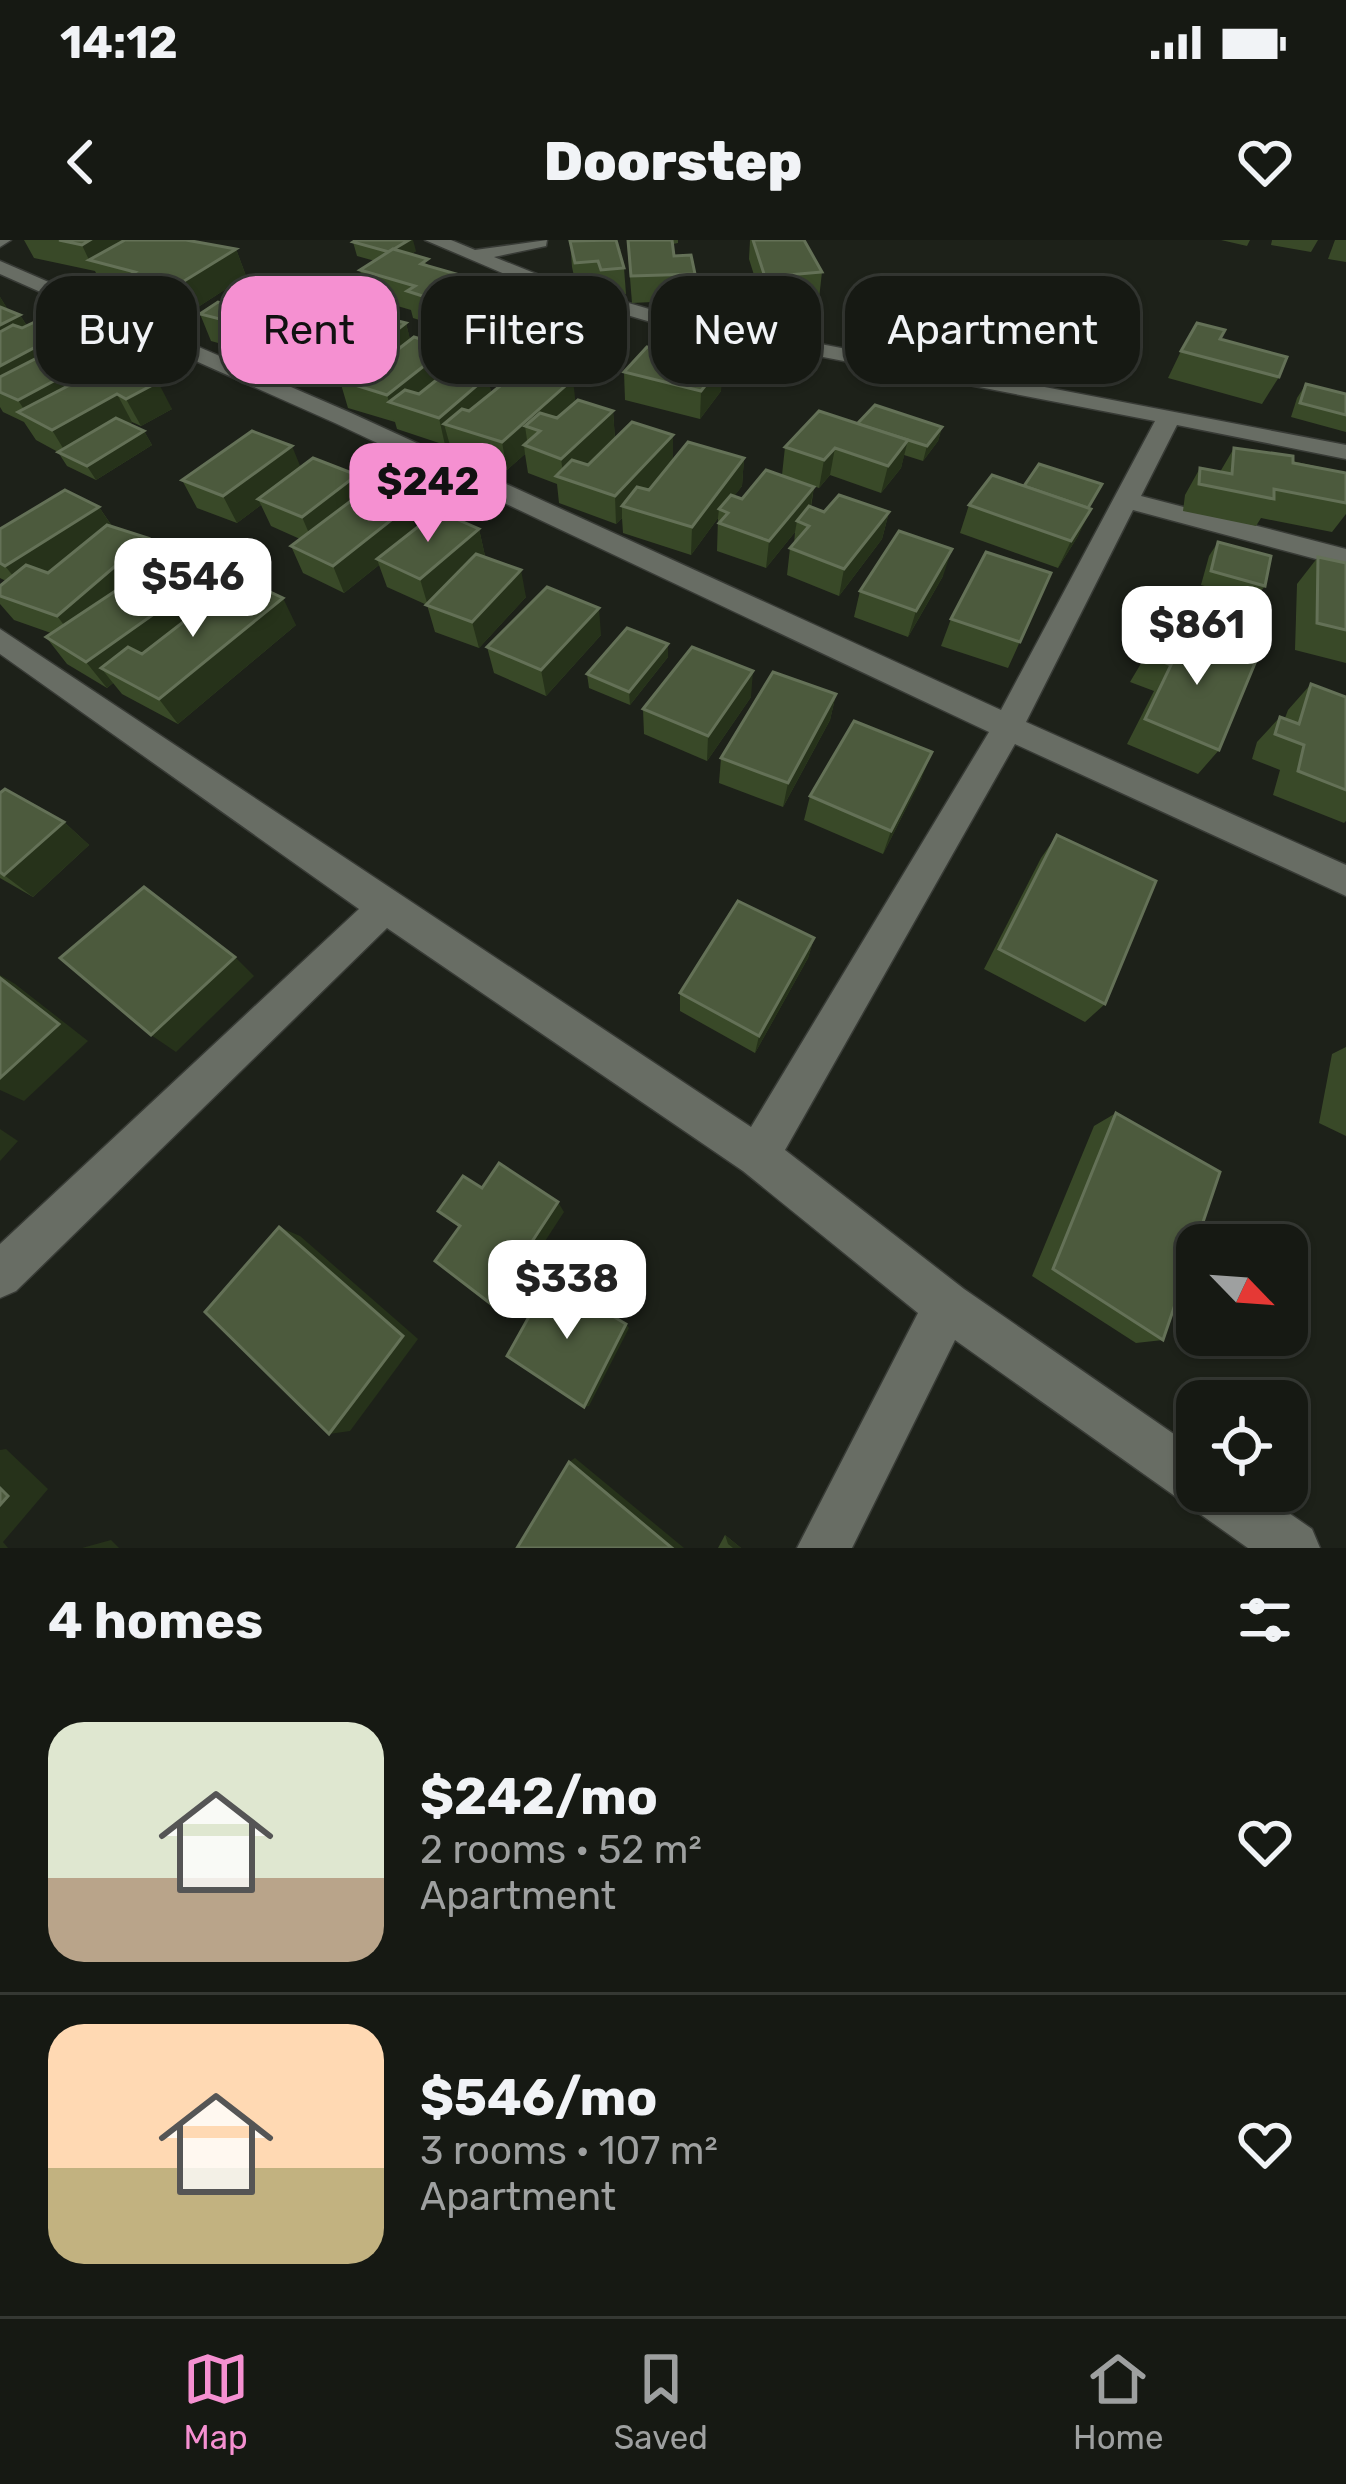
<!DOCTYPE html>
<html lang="en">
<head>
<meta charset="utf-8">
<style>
  body { margin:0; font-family:Rubik,sans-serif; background:#1f221c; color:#f1f3f6; height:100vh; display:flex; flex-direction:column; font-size:45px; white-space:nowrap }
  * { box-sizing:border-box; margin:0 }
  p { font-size:39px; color:#9ea0a0 }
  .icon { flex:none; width:66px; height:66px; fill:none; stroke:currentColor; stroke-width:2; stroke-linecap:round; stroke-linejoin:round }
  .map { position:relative; height:1308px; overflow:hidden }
  .drawer { display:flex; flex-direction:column; background:#161913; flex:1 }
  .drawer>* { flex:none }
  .hud { position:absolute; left:36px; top:36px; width:1275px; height:108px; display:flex; gap:24px }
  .needle { width:78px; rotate:115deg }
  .controls { position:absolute; left:1176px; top:984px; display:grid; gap:24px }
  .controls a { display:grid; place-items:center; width:132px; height:132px; border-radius:24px; background:#161913; box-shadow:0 3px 9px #0004,0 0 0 3px #353833; font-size:60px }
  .price { position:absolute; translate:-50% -102px; padding:0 27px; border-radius:24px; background:#fff; color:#222; font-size:39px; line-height:78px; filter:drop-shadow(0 3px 6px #0008) }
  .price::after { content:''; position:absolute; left:50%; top:72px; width:36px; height:27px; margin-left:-18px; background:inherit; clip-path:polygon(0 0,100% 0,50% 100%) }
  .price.selected { background:#f590d1; color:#111 }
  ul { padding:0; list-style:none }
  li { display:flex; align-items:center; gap:36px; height:300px; padding:0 48px }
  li+li { border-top:3px solid #353833 }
  li span { display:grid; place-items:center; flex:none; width:336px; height:240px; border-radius:36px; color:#555 }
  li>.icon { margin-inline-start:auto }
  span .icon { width:144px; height:144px; fill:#fffc; stroke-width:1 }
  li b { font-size:51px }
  h2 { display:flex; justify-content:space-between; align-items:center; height:144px; padding:0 48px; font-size:51px }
  .tag { padding:0 42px; border-radius:36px; background:#161913; box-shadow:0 3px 9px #0004,0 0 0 3px #353833; font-size:42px; line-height:108px }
  .tag.selected { background:#f590d1; color:#111 }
  .status { display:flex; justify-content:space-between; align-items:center; height:84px; padding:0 60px; background:#161913; direction:ltr }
  .status svg { height:33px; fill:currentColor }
  header { display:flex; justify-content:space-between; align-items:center; height:156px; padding:0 48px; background:#161913; font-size:54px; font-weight:800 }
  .tabs { display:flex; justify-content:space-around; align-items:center; height:168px; border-top:3px solid #353833; background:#161913; font-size:33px; color:#9ea0a0 }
  .tabs a { display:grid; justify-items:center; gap:6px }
  .tabs .selected { color:#f590d1 }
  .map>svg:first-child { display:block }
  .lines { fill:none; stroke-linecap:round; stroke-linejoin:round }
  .street-casing { stroke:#383b36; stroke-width:3 }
  .street { fill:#686d64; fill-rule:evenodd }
  .wall { fill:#394928 }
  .shaded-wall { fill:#26321a }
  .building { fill:#4c5a3d; stroke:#647157; stroke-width:3 }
</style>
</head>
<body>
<div class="status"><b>14:12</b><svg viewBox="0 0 49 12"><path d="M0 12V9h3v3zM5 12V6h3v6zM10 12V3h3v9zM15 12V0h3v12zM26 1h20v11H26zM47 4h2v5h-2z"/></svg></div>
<header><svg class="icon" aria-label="back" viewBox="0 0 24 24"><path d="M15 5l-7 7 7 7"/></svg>Doorstep<svg class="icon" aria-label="heart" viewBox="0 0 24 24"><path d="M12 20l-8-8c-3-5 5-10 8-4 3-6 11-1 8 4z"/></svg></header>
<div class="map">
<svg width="1346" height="1308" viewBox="0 0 1346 1308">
  <rect width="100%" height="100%" fill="#1d2119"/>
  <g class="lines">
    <g class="street-casing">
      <g id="street">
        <polygon points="0,0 11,0 0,7"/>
        <polygon points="425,0 451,0 475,10 547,0 546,6 494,17 559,43 670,75 1346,205 1346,219 1177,185 1141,256 1346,309 1346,327 1133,270 1026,482 1346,625 1346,656 1015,504 785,910 964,1049 1197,1210 1197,1251 1257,1251 1312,1289 1320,1308 1248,1308 955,1100 852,1308 797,1308 918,1073 743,931 387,688 16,1051 0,1058 0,1004 359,669 0,414 0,389 751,887 989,492 335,183 0,34 0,21 351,173 1001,470 1155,181 668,87 545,51"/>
      </g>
    </g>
    <use href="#street" class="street"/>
  </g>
  <g class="wall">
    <polygon points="24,0 186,0 236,9 246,36 181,78 136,66 130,54 103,47 95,31 34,18"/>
    <polygon points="627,0 678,0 678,3 673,4 674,16 695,34 694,60 632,63"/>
    <polygon points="750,0 804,0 822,32 819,59 763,64 749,19"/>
    <polygon points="1221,0 1250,0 1247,6"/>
    <polygon points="1272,0 1318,0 1311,12 1271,5"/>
    <polygon points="1335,0 1346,0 1346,22 1328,19"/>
    <polygon points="570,1 622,10 619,10 624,28 626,54 603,56 600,48 577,50 572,27"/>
    <polygon points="353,2 416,11 411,14 430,26 467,37 472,64 441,87 413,78 411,70 367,57 360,30 375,21 357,16"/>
    <polygon points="300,46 306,63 365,82 406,83 410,100 452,128 488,136 491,153 575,162 613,171 615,199 673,220 744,218 742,246 734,256 742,259 814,247 811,267 824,272 889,272 882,299 839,356 787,335 790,308 794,305 795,292 766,328 717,311 718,278 691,315 623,293 622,278 616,284 559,263 557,244 528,233 525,214 507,230 451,211 449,202 445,205 397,189 395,182 348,168 340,141 333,139 325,117 304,133 270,123 263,106 254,113 211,101 200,74"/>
    <polygon points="0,57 8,70 20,75 27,86 78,99 108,112 114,122 172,169 141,186 132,182 129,184 144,191 152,205 96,240 67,226 58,212 36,200 24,182 3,172 0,167"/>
    <polygon points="964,60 1015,92 1006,119 951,110"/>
    <polygon points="1059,60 1108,109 1096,136 1043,128 1049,87"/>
    <polygon points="498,87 612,120 589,141 503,114"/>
    <polygon points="1220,99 1279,137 1262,164 1168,138 1181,111"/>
    <polygon points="722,124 721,151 700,179 625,160 624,132"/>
    <polygon points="1306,144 1346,154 1346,192 1291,177 1297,158"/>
    <polygon points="857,184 942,187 938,201 923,221 904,215 901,228 881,253 830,235 819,248 782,235 785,207"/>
    <polygon points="1234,208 1346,233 1346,274 1332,292 1261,278 1256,286 1183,271 1185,255 1200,228 1220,232"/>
    <polygon points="300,227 363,252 416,288 479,289 485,316 526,357 479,408 435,392 427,365 387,347 379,325 344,353 303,333 291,306 300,299 271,286 261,265 237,283 197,268 182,240"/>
    <polygon points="969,265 1089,268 1078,296 1058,328 960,293"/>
    <polygon points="99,267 112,286 165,325 163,328 195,345 206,364 296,385 178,484 122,454 113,443 107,448 67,424 46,397 51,393 14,380 0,364 0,346 6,341 0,338 0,289"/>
    <polygon points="1218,302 1265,346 1254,360 1201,345 1209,316"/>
    <polygon points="1318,317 1346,323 1346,423 1295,410 1297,344"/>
    <polygon points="1051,333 1008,428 941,406 951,379"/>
    <polygon points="943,336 908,397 854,377 860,351"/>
    <polygon points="1214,362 1252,396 1241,410 1198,396 1204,376"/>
    <polygon points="1162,388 1219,510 1198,534 1127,504 1154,451 1130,442"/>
    <polygon points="601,395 546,456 494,433 487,407"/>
    <polygon points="668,404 668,417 630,465 589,448 587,434"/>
    <polygon points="1311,444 1346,457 1346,581 1344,583 1273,555 1280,530 1252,519 1257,502 1280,477 1285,478 1288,470"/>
    <polygon points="836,454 830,480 783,567 719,543 721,518"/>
    <polygon points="751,457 707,521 644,494 643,469"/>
    <polygon points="922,537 883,614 804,580 810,556"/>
    <polygon points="0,553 64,582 89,605 33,657 0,638"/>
    <polygon points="1057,595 1105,764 1085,782 984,729 1041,618"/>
    <polygon points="814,698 808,718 755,813 680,771 680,753"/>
    <polygon points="1346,807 1346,896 1319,883 1332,814"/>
    <polygon points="1116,873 1163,1100 1136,1103 1032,1036 1094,886"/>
    <polygon points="725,1295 741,1308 718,1308"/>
  </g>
  <g class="shaded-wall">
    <polygon points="90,0 125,0 89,20 82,5"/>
    <polygon points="409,0 413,0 416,11 394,26 390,12"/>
    <polygon points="236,9 246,36 181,78 168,51"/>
    <polygon points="467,37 472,64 441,87 435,60"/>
    <polygon points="300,46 309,73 260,96 263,106 254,113 243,85"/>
    <polygon points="0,57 13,78 20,75 37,102 0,94"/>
    <polygon points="358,59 366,86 323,112 325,117 304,133 294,106"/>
    <polygon points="406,83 413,111 364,149 356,122"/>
    <polygon points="71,88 87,115 0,152 0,126"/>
    <polygon points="610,93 612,120 589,141 587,113"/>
    <polygon points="448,107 454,134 411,169 389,162 395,183 387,155"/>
    <polygon points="108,112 123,139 30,179 18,160"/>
    <polygon points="722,124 721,151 700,179 701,151"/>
    <polygon points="488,136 493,164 444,184 449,202 445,205 439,178"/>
    <polygon points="573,139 576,167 540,191 525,186 528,207 524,205 525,214 507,230 502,202"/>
    <polygon points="158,142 172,169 141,186 126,159"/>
    <polygon points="117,154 132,182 69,218 52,190"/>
    <polygon points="613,171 615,199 571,241 564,239 561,219"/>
    <polygon points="942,187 938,201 923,221 927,206"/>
    <polygon points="144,191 152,205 96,240 87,226"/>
    <polygon points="673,195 673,223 631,268 622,266 622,278 616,284 615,256"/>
    <polygon points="908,200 901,228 881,253 888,226"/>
    <polygon points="292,206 303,233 258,259 261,265 237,283 223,256"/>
    <polygon points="835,208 830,235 819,248 824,220"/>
    <polygon points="744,218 742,246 723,271 719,269 718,278 691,315 692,287"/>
    <polygon points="357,235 367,263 314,305 302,277"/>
    <polygon points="814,247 809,274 797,281 795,292 766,328 769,301"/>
    <polygon points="409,266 417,293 377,319 379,325 344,353 333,326"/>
    <polygon points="99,267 117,294 27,353 5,326"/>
    <polygon points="1091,269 1078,296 1058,328 1071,301"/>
    <polygon points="889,272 882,299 839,356 844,329"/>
    <polygon points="479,289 485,316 428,366 420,339"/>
    <polygon points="148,298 165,325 78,403 57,376"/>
    <polygon points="952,309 943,336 908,397 916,371"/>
    <polygon points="521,330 526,357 479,408 472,382"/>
    <polygon points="195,345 211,372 120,438 101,428 113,443 107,448 86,422"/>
    <polygon points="283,358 296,385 178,484 159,459"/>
    <polygon points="599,368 601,395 546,456 541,430"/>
    <polygon points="668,404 668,417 630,465 629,452"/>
    <polygon points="753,431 751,457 707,521 708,496"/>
    <polygon points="836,454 830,480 783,567 788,543"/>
    <polygon points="932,512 922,537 883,614 891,591"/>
    <polygon points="64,582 89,605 33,657 4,635"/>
    <polygon points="814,698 808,718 755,813 759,796"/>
    <polygon points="235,717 254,736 176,812 151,795"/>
    <polygon points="0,735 15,744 88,801 24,861 0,850"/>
    <polygon points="0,889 18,901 0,921"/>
    <polygon points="558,962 564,972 501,1069 491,1064"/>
    <polygon points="279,987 300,996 418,1099 350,1191 329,1194"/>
    <polygon points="626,1084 629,1088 589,1166 584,1167"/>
    <polygon points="6,1209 48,1249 3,1302 8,1308 0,1308 0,1210"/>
    <polygon points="575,1218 684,1308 672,1308 569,1222"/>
    <polygon points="725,1295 741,1308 733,1308 728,1304"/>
    <polygon points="111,1300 119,1308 82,1308"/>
  </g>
  <g class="building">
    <polygon points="59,0 90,0 82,5"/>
    <polygon points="125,0 186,0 236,9 168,51 123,39 135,32 89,20"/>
    <polygon points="356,0 409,0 389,12 353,2"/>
    <polygon points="616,0 624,28 601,30 598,21 575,23 570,1"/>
    <polygon points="628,0 672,0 674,16 691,15 695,34 631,36"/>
    <polygon points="753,0 804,0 822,32 765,37"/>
    <polygon points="393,9 428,19 421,24 467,37 435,60 407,51 415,46 360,30"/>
    <polygon points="270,39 300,46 243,85 200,74 218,62 230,65"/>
    <polygon points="973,44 1022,51 1015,92 958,83 964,60 969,60"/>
    <polygon points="324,50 358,59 294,106 260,96"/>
    <polygon points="1059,60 1110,67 1108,109 1053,101"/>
    <polygon points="0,67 20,75 0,85"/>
    <polygon points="524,67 610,93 587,113 498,87"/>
    <polygon points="374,75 406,83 356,122 323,112"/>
    <polygon points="43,78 71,88 0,126 0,92 13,85 22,88"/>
    <polygon points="1197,83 1225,90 1220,99 1287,117 1279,137 1181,111"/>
    <polygon points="414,97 448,107 387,155 339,140 358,127 370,131"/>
    <polygon points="76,98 108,112 18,160 0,152 0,137"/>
    <polygon points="647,107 722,124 701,151 624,132"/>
    <polygon points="114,122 158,142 126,159 117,154 52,190 18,172"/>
    <polygon points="454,126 488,136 439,178 389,162 405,150 419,154"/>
    <polygon points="515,134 543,142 553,134 573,139 502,202 444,184 462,169 469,171"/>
    <polygon points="1306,144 1346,154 1346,175 1300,163"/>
    <polygon points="578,160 613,171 561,219 524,205 540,191 525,186 540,173 557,178"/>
    <polygon points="875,165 942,187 927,206 857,184"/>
    <polygon points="819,171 908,200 888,226 835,208 824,220 785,207"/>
    <polygon points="116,178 144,191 87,226 58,212"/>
    <polygon points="632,182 673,195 615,256 556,236 572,220 588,225"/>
    <polygon points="252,191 292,206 223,256 182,240"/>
    <polygon points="688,202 744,218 692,287 622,266 637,247 649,250"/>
    <polygon points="1234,208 1293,216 1293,223 1346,233 1346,263 1274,249 1274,259 1199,244 1200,228 1232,234"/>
    <polygon points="313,218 357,235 302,277 258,259"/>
    <polygon points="1039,224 1102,244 1088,268 1024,246"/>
    <polygon points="766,230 814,247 769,301 719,283 728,273 719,269 731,255 742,259"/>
    <polygon points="992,235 1091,269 1071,301 969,265"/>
    <polygon points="368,248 409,266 333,326 291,306"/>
    <polygon points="65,250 99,267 5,326 0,323 0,289"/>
    <polygon points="839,255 889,272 844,329 790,308 809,286 797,281 809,266 824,272"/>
    <polygon points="438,271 479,289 420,339 377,319"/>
    <polygon points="107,285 148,298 57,376 0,356 0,346 26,325 48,333"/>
    <polygon points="899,291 952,309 916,371 860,351"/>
    <polygon points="1218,302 1271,316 1265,346 1211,331"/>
    <polygon points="986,312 1051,333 1020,402 951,379"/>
    <polygon points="476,314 521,330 472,382 426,365"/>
    <polygon points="1318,317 1346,323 1346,390 1317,383"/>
    <polygon points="156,324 195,345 86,422 46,397"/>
    <polygon points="240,338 283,358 159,459 101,428 128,407 142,414"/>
    <polygon points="547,347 599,368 541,430 487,407"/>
    <polygon points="1214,362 1257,375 1252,396 1207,382"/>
    <polygon points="627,388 668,404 629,452 587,434"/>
    <polygon points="1162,388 1255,423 1219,510 1145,479 1171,425 1147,415"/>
    <polygon points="692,407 753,431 708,496 643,469"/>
    <polygon points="773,432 836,454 788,543 721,518"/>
    <polygon points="1311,444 1346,457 1346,550 1298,531 1304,505 1275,494 1280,477 1299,484"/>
    <polygon points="854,481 932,512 891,591 810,556"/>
    <polygon points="5,549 64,582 4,635 0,632 0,553"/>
    <polygon points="1057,595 1156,641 1105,764 999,709"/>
    <polygon points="144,647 235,717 151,795 60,718"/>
    <polygon points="738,661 814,698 759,796 680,753"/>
    <polygon points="0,738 59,784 0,838"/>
    <polygon points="1116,873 1220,932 1163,1100 1053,1029"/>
    <polygon points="499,923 558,962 491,1064 435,1021 460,986 438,971 463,936 482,948"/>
    <polygon points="279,987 403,1096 329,1194 205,1072"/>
    <polygon points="550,1039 626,1084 584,1167 507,1116"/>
    <polygon points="569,1222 672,1308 517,1308"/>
    <polygon points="0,1248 8,1256 0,1265"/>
  </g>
</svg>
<div class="controls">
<a><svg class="needle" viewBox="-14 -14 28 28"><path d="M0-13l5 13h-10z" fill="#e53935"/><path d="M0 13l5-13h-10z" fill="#9ea0a0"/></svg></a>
<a><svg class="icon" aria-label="locate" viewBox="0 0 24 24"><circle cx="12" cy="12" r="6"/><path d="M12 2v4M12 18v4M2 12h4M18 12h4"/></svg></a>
</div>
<b class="price selected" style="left:428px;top:305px">$242</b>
<b class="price" style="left:193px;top:400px">$546</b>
<b class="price" style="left:1197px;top:448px">$861</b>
<b class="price" style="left:567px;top:1102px">$338</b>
<div class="hud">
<a class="tag">Buy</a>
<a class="tag selected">Rent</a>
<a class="tag">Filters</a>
<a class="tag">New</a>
<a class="tag">Apartment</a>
</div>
</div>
<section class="drawer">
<h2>4 homes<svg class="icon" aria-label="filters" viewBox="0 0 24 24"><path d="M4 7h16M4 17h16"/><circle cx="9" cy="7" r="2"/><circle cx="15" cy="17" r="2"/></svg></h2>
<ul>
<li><span style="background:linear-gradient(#dfe7d0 65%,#b9a48a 0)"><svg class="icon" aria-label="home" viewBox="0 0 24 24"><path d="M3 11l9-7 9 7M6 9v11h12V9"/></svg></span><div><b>$242/mo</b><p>2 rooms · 52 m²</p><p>Apartment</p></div><svg class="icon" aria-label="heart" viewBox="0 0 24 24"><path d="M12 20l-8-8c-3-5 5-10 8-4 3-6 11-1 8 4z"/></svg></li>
<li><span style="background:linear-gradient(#ffd9b3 60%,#c2b280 0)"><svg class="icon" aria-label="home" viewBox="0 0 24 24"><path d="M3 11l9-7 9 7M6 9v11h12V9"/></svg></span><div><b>$546/mo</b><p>3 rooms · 107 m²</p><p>Apartment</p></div><svg class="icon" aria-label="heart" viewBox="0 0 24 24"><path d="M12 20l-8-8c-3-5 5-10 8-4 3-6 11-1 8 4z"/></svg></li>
</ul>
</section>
<nav class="tabs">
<a class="selected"><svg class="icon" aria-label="map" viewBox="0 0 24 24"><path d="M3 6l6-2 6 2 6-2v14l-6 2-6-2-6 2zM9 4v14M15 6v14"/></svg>Map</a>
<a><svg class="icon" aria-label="saved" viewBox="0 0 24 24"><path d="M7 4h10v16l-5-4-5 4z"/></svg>Saved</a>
<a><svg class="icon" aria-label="home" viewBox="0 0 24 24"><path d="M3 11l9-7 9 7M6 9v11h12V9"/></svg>Home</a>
</nav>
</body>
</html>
